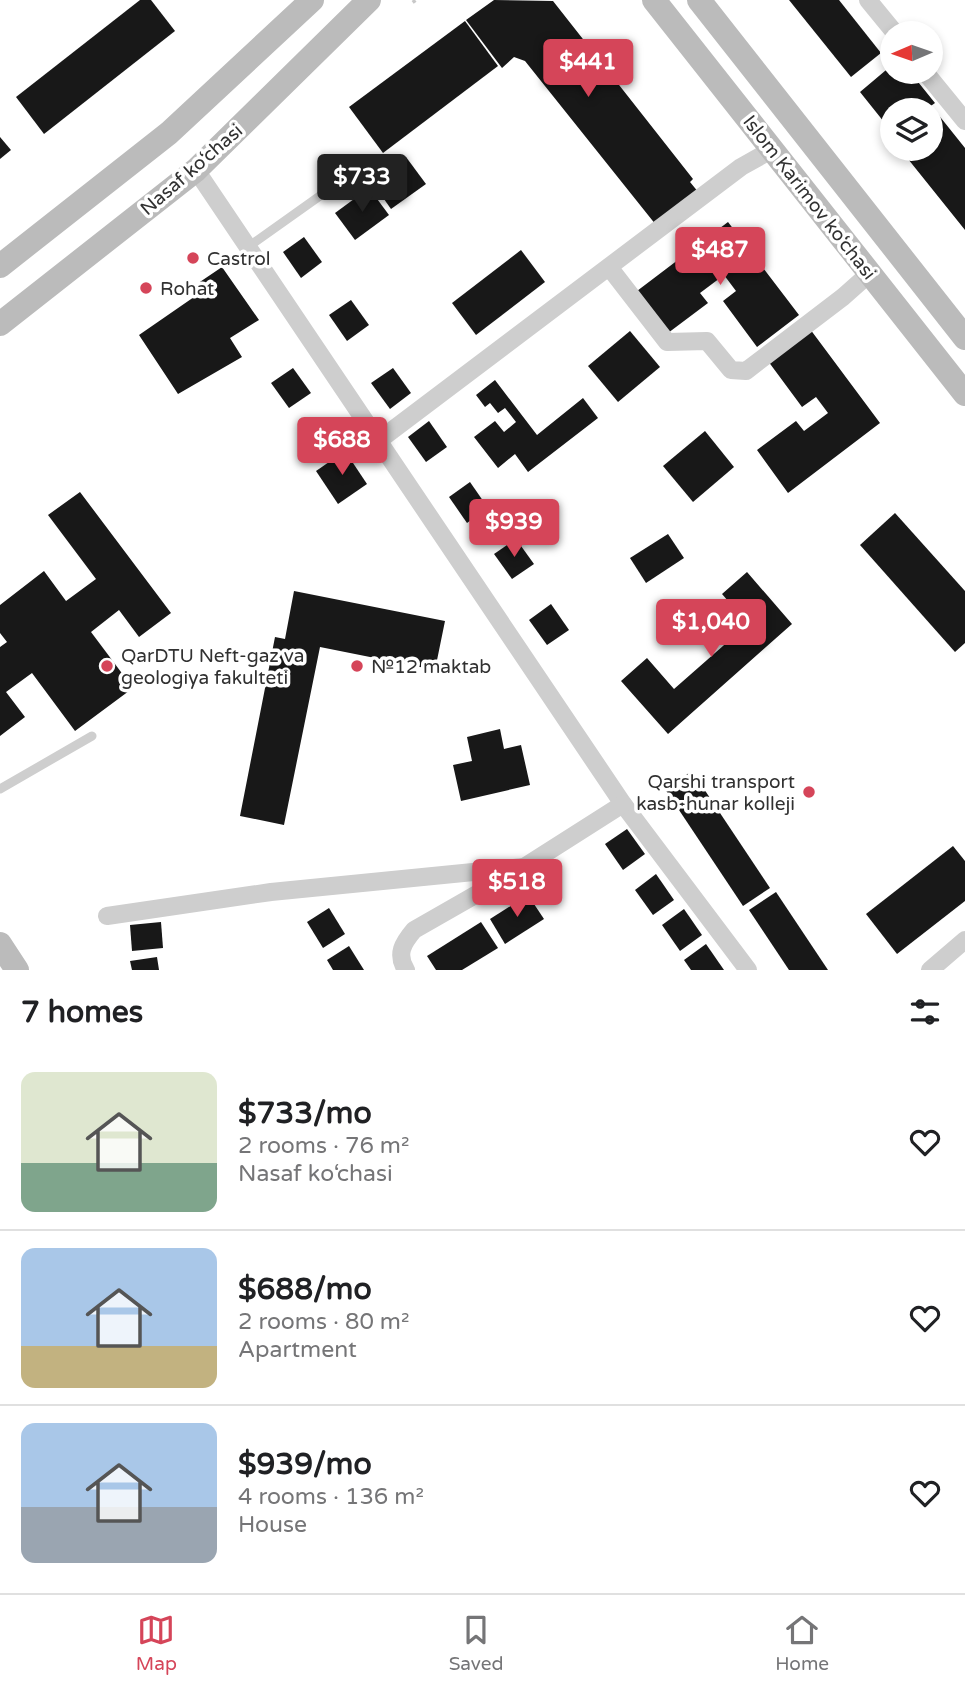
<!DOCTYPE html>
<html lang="en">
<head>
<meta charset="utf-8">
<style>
  body { margin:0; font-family:"Varela Round",sans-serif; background:#f2f2f2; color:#202124; height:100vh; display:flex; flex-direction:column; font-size:26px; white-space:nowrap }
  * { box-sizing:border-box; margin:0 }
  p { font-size:23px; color:#757577 }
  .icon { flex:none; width:38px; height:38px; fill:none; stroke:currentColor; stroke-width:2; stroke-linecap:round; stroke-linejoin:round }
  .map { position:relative; height:970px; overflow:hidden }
  .sheet { display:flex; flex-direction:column; background:#fff; flex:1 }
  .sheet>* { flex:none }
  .needle { width:46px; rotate:268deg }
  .buttons { position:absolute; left:880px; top:21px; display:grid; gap:14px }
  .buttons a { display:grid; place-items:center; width:63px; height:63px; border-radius:50%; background:#fff; box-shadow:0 4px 10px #0003; font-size:35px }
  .price { position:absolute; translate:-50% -60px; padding:0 16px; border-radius:7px; background:#d54559; color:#fff; font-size:23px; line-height:46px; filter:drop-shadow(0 2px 4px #0008) }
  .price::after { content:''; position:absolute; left:50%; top:42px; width:21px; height:16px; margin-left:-10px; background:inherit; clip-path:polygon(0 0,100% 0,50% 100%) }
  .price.current { background:#222; color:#fff }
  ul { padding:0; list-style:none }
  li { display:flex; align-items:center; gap:21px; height:175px; padding:0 21px }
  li+li { border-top:2px solid #e0e0e0 }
  li span { display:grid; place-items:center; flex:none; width:196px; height:140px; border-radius:14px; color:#555 }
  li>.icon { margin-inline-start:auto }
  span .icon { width:84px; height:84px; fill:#fffc; stroke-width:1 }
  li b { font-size:30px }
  h2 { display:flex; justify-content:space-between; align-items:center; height:84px; padding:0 21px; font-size:30px }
  .menu { display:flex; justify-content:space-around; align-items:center; height:98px; border-top:2px solid #e0e0e0; background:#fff; font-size:19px; color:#757577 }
  .menu a { display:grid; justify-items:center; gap:4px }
  .menu .current { color:#d54559 }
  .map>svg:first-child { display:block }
  .building { fill:#181818 }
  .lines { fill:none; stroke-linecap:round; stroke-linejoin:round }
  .path { stroke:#c8c8c8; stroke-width:3.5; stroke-dasharray:3.5 3.5; stroke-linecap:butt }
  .lane { stroke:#cecece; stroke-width:9 }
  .street { stroke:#cecece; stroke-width:18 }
  .secondary { stroke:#bbb; stroke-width:24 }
  .poi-dot { fill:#d54559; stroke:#fff; stroke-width:2.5 }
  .labels { text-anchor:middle; stroke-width:7; stroke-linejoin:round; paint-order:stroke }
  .street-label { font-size:19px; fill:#313131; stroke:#fff }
  .poi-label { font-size:19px; fill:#313131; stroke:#fff; text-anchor:start }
</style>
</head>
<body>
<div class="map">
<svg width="965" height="970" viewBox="0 0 965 970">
  <rect width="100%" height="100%" fill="#fff"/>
  <g class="building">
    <polygon points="140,0 151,0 175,31 44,134 16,97"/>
    <polygon points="494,0 553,1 693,179 690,182 699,193 656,225 525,61 514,57 502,68 466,20"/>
    <polygon points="789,0 839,0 881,53 851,77"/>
    <polygon points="465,21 498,66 383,153 349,107"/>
    <polygon points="892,65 892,72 910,72 935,103 925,110 892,110 892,132 860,92"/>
    <polygon points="937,113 965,148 965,230 900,149 931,149 931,118"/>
    <polygon points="0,137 11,150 0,159"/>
    <polygon points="406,157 426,184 391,209 372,182"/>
    <polygon points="369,188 389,215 355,240 335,213"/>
    <polygon points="728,222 799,315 757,347 723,301 736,291 724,275 700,293 708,303 668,333 637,291"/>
    <polygon points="304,237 322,262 301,278 283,252"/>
    <polygon points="521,250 545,282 476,335 452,303"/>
    <polygon points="222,267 259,320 230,338 242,357 178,394 139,335 194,297 188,290"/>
    <polygon points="351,300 369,325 347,341 329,315"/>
    <polygon points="810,329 880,423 788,493 757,450 796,421 804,431 828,413 816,397 802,407 768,361"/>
    <polygon points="630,331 660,367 618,402 588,366"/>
    <polygon points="293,368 311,393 289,408 271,383"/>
    <polygon points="393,368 411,393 390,409 371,383"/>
    <polygon points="495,380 537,435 583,398 598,418 528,472 515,454 498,468 474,437 495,421 504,432 516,422 505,408 498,413 490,403 485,407 476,395"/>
    <polygon points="429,421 447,447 426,462 408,437"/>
    <polygon points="705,431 734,467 693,502 663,466"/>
    <polygon points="345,451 367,484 338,504 316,471"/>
    <polygon points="470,482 488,508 467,523 449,497"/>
    <polygon points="80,492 171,613 139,637 119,610 91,632 133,688 75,731 32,673 6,692 25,717 0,736 0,647 7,642 0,633 0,605 44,571 66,601 96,579 48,515"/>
    <polygon points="895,513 965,591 965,643 955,652 860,545"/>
    <polygon points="668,534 684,558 646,583 630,558"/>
    <polygon points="516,539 534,564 512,579 494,554"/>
    <polygon points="747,572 792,624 668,734 621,681 647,658 674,689 748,624 722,594"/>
    <polygon points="294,591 445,621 435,670 320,647 284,825 240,816 275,637 285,639"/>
    <polygon points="551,604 569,630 547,645 529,620"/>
    <polygon points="500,729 504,749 521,745 530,785 461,801 453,765 472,761 467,737"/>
    <polygon points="692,771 770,888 743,906 665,789"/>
    <polygon points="627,829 645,854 623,870 605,844"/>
    <polygon points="953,846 965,861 965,901 897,954 866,914"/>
    <polygon points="656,874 674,900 653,915 635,890"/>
    <polygon points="776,892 828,970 789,970 749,910"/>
    <polygon points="528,895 544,919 505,944 490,919"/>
    <polygon points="329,908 345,934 323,948 307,922"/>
    <polygon points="684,909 702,935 680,951 662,925"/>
    <polygon points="161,922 163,948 132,951 130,925"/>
    <polygon points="481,922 498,948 462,970 436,970 427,956"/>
    <polygon points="706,944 724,970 691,970 684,960"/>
    <polygon points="349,946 364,970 333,970 327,960"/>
    <polygon points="157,957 159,970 132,970 130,961"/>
  </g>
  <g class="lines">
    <polyline class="path" points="413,0 416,4"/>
    <g class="lane">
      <polyline points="248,247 362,166"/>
      <polyline points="0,789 92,736"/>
    </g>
    <g class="street">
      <polyline points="868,0 895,33"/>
      <polyline points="925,72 965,121"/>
      <polyline points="196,170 623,804 748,970"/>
      <polyline points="609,267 667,342 707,341 731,370 746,371 843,297 870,273"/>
      <polyline points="378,441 741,167 773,149"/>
      <polyline points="107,916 271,892 524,867"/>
      <path d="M406,970C396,954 403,943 414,930L524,867L623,804"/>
      <polyline points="930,970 965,940"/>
    </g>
    <g class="secondary">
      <polyline points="654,0 965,394"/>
      <polyline points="699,0 965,338"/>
      <polyline points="0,266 169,133 312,0"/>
      <polyline points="0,324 196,170 369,0"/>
      <polyline points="0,944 17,970"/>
    </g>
  </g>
  <g class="poi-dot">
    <circle cx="193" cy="258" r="7"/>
    <circle cx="146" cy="288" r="7"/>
    <circle cx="107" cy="666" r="7"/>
    <circle cx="357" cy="666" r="7"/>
    <circle cx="809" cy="792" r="7"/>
  </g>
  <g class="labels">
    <g class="street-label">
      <text transform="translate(191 169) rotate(-41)" y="7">Nasaf ko‘chasi</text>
      <text transform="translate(810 197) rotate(52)" y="7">Islom Karimov ko‘chasi</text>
    </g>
    <g class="poi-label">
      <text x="207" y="265">Castrol</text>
      <text x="160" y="295">Rohat</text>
      <text x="121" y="662">QarDTU Neft-gaz va<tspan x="121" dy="22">geologiya fakulteti</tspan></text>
      <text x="371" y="673">№12 maktab</text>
      <text x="795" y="788" text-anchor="end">Qarshi transport<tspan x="795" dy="22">kasb-hunar kolleji</tspan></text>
    </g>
  </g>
</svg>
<div class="buttons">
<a><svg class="needle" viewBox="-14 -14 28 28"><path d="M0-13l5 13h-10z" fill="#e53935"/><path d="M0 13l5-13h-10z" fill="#757577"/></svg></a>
<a><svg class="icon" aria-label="layers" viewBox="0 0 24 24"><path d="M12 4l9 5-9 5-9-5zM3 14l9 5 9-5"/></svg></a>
</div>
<b class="price" style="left:588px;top:99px">$441</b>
<b class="price current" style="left:362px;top:214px">$733</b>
<b class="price" style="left:720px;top:287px">$487</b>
<b class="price" style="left:342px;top:477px">$688</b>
<b class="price" style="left:514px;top:559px">$939</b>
<b class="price" style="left:711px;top:659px">$1,040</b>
<b class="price" style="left:517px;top:919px">$518</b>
</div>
<section class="sheet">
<h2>7 homes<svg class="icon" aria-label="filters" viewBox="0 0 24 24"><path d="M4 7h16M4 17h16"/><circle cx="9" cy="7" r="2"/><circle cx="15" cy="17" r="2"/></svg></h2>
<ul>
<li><span style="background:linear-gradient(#dfe7d0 65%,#7fa58c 0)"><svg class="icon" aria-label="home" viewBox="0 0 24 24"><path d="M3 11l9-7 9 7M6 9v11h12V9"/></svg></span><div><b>$733/mo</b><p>2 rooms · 76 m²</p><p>Nasaf ko‘chasi</p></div><svg class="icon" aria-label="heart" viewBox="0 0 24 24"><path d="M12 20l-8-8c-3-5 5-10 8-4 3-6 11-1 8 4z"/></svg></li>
<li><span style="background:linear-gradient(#a9c7e8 70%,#c2b280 0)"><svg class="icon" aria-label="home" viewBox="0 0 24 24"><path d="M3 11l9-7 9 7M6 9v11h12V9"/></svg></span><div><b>$688/mo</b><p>2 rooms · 80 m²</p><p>Apartment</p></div><svg class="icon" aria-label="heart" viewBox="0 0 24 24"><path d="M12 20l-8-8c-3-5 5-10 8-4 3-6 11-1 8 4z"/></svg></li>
<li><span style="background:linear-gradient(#a9c7e8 60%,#9aa5b1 0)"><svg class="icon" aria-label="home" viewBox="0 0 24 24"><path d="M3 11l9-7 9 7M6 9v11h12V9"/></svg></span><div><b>$939/mo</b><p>4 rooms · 136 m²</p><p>House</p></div><svg class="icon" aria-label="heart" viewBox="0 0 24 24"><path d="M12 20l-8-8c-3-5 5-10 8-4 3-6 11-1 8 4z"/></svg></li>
</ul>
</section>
<nav class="menu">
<a class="current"><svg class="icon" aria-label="map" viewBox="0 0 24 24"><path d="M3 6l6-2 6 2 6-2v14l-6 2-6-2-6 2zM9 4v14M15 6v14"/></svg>Map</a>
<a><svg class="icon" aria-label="saved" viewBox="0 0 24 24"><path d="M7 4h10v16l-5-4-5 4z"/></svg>Saved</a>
<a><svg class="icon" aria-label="home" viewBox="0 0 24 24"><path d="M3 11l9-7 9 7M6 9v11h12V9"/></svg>Home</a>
</nav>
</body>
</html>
